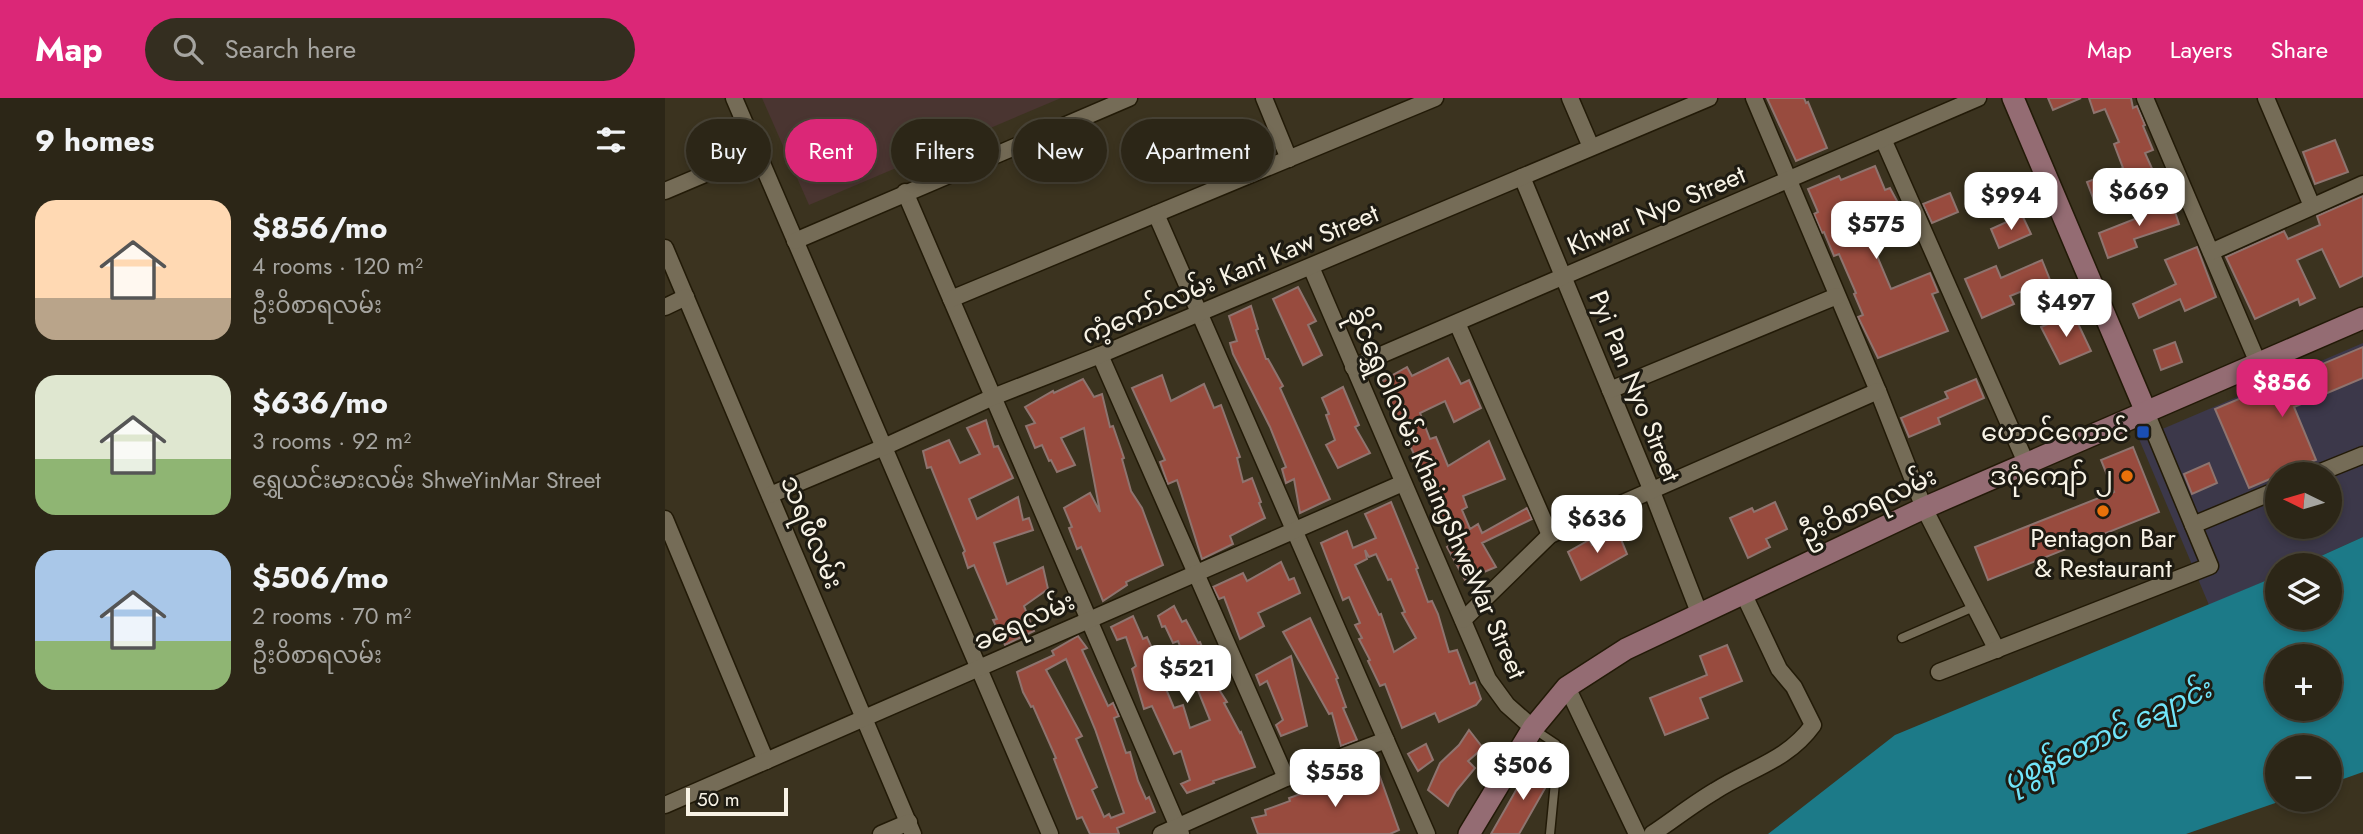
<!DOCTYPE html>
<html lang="en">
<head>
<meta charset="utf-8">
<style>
  body { margin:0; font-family:Jost,"Noto Sans Myanmar",sans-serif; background:#342e20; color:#f1f3f6; height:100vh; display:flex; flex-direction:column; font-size:26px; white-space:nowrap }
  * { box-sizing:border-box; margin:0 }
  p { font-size:23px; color:#a6a5a1 }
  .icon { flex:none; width:38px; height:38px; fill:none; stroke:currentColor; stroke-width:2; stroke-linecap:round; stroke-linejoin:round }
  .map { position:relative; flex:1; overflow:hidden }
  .drawer { display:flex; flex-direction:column; background:#2c2617; width:665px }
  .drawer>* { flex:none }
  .hud { position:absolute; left:21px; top:21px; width:665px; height:63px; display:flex; gap:14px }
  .needle { width:46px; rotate:275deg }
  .fabs { position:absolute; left:1600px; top:364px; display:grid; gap:14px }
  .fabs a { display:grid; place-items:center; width:77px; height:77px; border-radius:50%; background:#2c2617; box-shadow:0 4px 10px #0003,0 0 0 2px #484336; font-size:35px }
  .scale { position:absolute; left:21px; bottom:18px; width:102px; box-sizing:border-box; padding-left:7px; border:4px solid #f8f3e6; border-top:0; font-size:19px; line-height:24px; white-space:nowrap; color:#f8f3e6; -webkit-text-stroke:5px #1e1b12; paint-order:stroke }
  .price { position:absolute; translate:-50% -60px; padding:0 16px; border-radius:14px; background:#fff; color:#222; font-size:23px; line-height:46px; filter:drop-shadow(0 2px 4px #0008) }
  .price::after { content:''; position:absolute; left:50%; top:42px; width:21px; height:16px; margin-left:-10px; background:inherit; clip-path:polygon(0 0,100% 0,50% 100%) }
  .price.selected { background:#db2777; color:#fff }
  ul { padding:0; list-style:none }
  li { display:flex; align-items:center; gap:21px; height:175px; padding:0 35px }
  li span { display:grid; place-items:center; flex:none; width:196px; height:140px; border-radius:21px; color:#555 }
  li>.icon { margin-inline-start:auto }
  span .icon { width:84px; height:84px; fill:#fffc; stroke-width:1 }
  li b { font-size:30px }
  h2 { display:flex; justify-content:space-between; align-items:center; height:84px; padding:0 35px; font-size:30px }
  .chip { padding:0 24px; border-radius:32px; background:#2c2617; box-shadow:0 4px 10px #0003,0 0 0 2px #484336; font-size:24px; line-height:63px }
  .chip.selected { background:#db2777; color:#fff }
  header { display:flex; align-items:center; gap:42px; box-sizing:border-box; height:98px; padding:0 35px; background:#db2777; color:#fff }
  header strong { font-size:33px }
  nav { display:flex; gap:38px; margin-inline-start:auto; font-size:24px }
  .search { width:490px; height:63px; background:#342e20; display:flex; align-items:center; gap:18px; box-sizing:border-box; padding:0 24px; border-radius:38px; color:#a6a5a1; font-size:26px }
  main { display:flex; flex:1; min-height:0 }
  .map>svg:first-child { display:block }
  .industrial { fill:#3c384a; fill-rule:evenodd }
  .education { fill:#4a3531 }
  .water { fill:#1c7a88; fill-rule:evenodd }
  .building { fill:#984b3e; stroke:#8e746f; stroke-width:2; fill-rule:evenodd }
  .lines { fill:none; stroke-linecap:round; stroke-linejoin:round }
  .lane-casing { stroke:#221a07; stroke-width:11 }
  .street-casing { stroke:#221a07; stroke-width:19 }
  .secondary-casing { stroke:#221a07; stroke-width:24 }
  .lane { stroke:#756c57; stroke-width:8 }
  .street { stroke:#756c57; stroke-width:16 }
  .secondary { stroke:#946c73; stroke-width:21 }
  .transit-dot { fill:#1a4fb4; stroke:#1e1b12; stroke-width:2.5 }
  .food-dot { fill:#e8710a; stroke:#1e1b12; stroke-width:2.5 }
  .labels { text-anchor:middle; stroke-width:6; stroke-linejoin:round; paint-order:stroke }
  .street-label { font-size:26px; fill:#f8f3e6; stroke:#1e1b12 }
  .poi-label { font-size:26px; fill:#f8f3e6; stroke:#1e1b12; text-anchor:end }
  .water-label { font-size:28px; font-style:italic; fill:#71e5fa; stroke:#1e1b12 }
</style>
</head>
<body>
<header>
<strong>Map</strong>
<div class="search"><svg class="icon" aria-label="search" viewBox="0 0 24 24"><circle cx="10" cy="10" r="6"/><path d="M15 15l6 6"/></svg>Search here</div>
<nav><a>Map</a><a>Layers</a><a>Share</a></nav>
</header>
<main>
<section class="drawer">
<h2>9 homes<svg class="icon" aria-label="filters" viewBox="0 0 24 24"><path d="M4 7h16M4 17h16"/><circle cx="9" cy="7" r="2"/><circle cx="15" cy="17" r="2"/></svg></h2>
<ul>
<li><span style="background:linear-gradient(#ffd9b3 70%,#b9a48a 0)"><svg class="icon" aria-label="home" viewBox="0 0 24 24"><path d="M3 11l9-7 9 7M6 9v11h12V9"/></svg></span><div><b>$856/mo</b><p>4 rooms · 120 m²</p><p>ဦးဝိစာရလမ်း</p></div></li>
<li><span style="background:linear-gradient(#dfe7d0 60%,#8fb573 0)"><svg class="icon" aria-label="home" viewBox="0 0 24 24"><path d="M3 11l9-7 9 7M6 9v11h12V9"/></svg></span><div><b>$636/mo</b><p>3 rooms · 92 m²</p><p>ရွှေယင်းမားလမ်း ShweYinMar Street</p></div></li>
<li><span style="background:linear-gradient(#a9c7e8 65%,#8fb573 0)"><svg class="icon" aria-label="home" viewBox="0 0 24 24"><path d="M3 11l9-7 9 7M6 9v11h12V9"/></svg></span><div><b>$506/mo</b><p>2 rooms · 70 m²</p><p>ဦးဝိစာရလမ်း</p></div></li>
</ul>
</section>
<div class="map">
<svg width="1698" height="736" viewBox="0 0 1698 736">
  <rect width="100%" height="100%" fill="#3b331f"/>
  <path class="industrial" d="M1698,245V439L1636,467H1612V478L1544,507L1474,341ZM1612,376H1664V429H1612Z"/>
  <polygon class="education" points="97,0 396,0 144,107"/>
  <path class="water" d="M1698,439V674L1664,686V649H1612V702H1619L1521,736H1103L1230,637L1612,478V520H1664V467H1636ZM1612,558H1664V611H1612Z"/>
  <g class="building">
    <polygon points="1102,0 1139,0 1141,5 1143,4 1162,50 1131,63"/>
    <polygon points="1383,0 1416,0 1388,12"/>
    <polygon points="1424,0 1466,0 1468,10 1472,8 1480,27 1478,28 1488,52 1480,55 1489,75 1448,94 1450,98 1430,105 1422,84 1458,70 1449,46 1454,44 1440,11 1429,15"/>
    <polygon points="1670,42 1683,74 1650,86 1638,54"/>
    <polygon points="1210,68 1220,92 1225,90 1246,129 1207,146 1226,191 1265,175 1273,194 1267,196 1283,233 1213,260 1193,219 1198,217 1189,196 1191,195 1174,156 1169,158 1159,134 1157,135 1149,116 1153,114 1143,91 1174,78 1176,82"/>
    <polygon points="1285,95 1293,114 1267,125 1258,106"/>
    <polygon points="1698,98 1698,178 1675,189 1657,151 1632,162 1650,200 1635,207 1633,201 1590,221 1561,159 1619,133 1623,141 1655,127 1652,118"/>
    <polygon points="1506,101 1514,126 1469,141 1472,149 1443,160 1434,135 1480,117 1478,111"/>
    <polygon points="1357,117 1366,136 1334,150 1326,131"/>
    <polygon points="1532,149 1551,199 1520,213 1515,201 1474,220 1468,206 1511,186 1500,162"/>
    <polygon points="1377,162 1385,182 1345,198 1349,206 1317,220 1300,181 1331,168 1336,180"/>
    <polygon points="633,189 651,223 643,227 657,257 638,267 608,201"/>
    <polygon points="586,208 593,231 591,232 601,261 603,261 618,288 615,290 665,401 635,415 629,381 621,385 617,371 621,369 605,329 568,256 565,245 572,243 564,218"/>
    <polygon points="1408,215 1426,253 1395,266 1376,229"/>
    <polygon points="1510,244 1517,264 1496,272 1489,252"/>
    <polygon points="1698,249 1698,280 1629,309 1651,362 1612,376 1612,378 1584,390 1550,311"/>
    <polygon points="783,260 796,286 804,282 816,310 789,324 780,303 755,315 765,341 771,339 783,368 824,343 840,381 798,398 802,409 797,412 805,431 813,426 817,435 862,410 867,421 817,445 831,469 800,482 782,449 788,446 786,441 789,439 782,419 775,423 767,401 769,400 743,343 741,344 733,331 736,330 717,283 742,269 747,278"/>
    <polygon points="497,277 506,303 539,286 549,310 556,307 575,359 572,360 578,384 587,380 596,404 594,405 600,420 565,438 568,446 537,461 512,382 503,386 495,364 500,362 467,290"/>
    <polygon points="418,281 429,299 437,296 445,329 448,328 459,360 457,361 466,393 477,410 498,467 461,484 462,487 438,503 416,449 412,451 404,430 407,429 399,410 425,395 435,414 419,330 396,340 410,367 392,374 386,362 384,363 377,347 370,350 361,328 370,325 360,309 388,293 389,295"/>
    <polygon points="1311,281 1319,300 1273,320 1275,326 1244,339 1236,320 1283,300 1280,294"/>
    <polygon points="678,289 694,327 690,329 705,355 673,370 661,347 670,342 661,317 664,316 657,300"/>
    <polygon points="321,322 329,349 333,348 348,380 304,401 312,421 353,399 358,422 364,420 368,432 329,445 342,486 378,469 383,491 359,508 369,533 340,547 328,522 332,521 309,467 303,470 298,455 300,453 266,369 262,370 258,353 284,342 295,365 315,356 302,330"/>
    <polygon points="1468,349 1494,414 1323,482 1310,449 1449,394 1436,362"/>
    <polygon points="1544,365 1552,385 1527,396 1519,376"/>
    <path d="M726,404L753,470L751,471L763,504L767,503L773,516L784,554L792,552L805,586L810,584L816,601L811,607L774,624L770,615L737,630L720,586L715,588L703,563L705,562L694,541L697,540L690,527L695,525L684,499L678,502L656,445L682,433L688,450L711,440L700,416ZM700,452L704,459L711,456L723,482L726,481L740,514L737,515L751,540L729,554L716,516L714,517L690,467L702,461Z"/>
    <polygon points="1110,404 1122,431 1101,441 1105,449 1083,460 1065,420 1087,410 1089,414"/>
    <polygon points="953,434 962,456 916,482 903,454 924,442 927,447"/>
    <polygon points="616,464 624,482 629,480 635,495 593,515 599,528 575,541 559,499 554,501 548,489 578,475 582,483"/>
    <polygon points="509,508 517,524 521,522 533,545 535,544 542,560 539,561 551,591 553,590 562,604 559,605 575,635 576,634 590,669 548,683 549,685 522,695 516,686 525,682 516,653 509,656 487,608 479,611 467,571 471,568 461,539 452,542 446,529 468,518 478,541 482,539 491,559 501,554 507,575 496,579 509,610 518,607 525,630 545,622 513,543 508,545 500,528 497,529 493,518"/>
    <polygon points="645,520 673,580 671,581 681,609 678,610 692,642 676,648 667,615 664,616 618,534"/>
    <path d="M413,538L422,550L417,552L443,608L448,605L454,618L449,620L461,655L465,654L473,683L481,701L484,699L490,714L452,730L454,736H425L417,719L412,721L389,661L391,660L368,608L366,609L358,594L352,574L389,557L387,553ZM401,561L430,631L459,715L446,720L444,716L439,719L427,692L432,689L411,641L417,638L381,572Z"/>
    <polygon points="1062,547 1077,583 1035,600 1043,620 1000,637 985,600 1042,577 1035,558"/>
    <polygon points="626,558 642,628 616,638 611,627 618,622 602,583 595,587 591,577"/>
    <polygon points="804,632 818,650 803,663 810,670 791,693 783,708 763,692 775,665 794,647"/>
    <polygon points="761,646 768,662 753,673 743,656"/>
    <polygon points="710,665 734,732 725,736 593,736 587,720 601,717 600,712 625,703 624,700 674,682"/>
    <polygon points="866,666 884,677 883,685 854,736 826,736"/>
  </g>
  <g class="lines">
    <g class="lane-casing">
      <g id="lane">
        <polyline points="1237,540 1311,508"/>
        <polyline points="870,632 891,646 893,653 885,736"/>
      </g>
    </g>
    <g class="street-casing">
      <g id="street">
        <polyline points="69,0 385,736"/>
        <polyline points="599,0 624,61"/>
        <polyline points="905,0 926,49"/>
        <polyline points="1089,0 1213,293 1259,410 1332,552"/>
        <polyline points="1480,0 1593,265"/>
        <polyline points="1601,0 1647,108"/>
        <polyline points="1218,41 1362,367"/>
        <polyline points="857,79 986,391 1035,517"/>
        <polyline points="0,93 92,54"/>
        <polyline points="240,94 516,736"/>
        <polyline points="491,116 762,736"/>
        <polyline points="130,143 464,0"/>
        <polyline points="0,150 248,736"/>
        <polyline points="1546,154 1698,86"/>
        <polyline points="646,169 823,581 842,607 868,630"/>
        <polyline points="286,201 770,0"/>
        <polyline points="0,209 21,199"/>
        <polyline points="792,225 885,437"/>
        <polyline points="435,257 621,680"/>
        <polyline points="688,269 1313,0"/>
        <polyline points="945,292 1172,198"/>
        <polyline points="1651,376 1698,357"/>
        <polyline points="105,397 219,349 328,299 435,257 1044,0"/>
        <polyline points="0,421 101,663"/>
        <polyline points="1528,427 1612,392"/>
        <polyline points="798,522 885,437 1213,293"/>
        <polyline points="1274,574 1545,468 1481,314"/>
        <polyline points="902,589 972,736"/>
        <polyline points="0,707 738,385"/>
        <polyline points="216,736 244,724"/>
        <polyline points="496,736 621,680 721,642"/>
        <path d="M987,736C1008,722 1028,706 1050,693C1086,670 1122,663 1148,627L1129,589L1114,571L1079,497"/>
      </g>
    </g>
    <g class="secondary-casing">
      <g id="secondary">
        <polyline points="1348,0 1481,314"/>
        <polyline points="804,736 868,630 902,589 961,551 1259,410 1698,220"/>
      </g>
    </g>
    <use href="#lane" class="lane"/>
    <use href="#street" class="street"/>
    <use href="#secondary" class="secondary"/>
  </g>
  <rect class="transit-dot" x="1471" y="327" width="14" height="14" rx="3.5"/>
  <g class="food-dot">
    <circle cx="1462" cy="378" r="7"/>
    <circle cx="1438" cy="413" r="7"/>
  </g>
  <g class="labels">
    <g class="street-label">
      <text transform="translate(991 112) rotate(-23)" y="9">Khwar Nyo Street</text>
      <text transform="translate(565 176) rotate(-23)" y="9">ကံ့ကော်လမ်း Kant Kaw Street</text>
      <text transform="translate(970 288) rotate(68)" y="9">Pyi Pan Nyo Street</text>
      <text transform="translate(772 395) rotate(66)" y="9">ခိုင်ရွှေဝါလမ်း KhaingShweWar Street</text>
      <text transform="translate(1203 407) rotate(-25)" y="9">ဦးဝိစာရလမ်း</text>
      <text transform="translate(147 434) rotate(67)" y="9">သရဖီလမ်း</text>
      <text transform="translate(359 523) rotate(-24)" y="9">ခရေလမ်း</text>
    </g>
    <g class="poi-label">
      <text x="1464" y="343">ဟောင်ကောင်</text>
      <text x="1448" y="387">ဒဂုံကျော် ၂</text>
      <text x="1438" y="449" text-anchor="middle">Pentagon Bar<tspan x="1438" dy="30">&amp; Restaurant</tspan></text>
    </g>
    <g class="water-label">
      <text transform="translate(1442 636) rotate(-25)" y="10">ပုစွန်တောင် ချောင်း</text>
    </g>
  </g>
</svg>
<div class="fabs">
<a><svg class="needle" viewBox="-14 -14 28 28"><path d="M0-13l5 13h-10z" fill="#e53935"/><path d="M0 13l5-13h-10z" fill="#a6a5a1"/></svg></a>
<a><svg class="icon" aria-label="layers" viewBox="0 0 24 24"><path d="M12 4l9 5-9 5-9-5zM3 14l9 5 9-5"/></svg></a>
<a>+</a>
<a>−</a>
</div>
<div class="scale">50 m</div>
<b class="price" style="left:1474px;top:130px">$669</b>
<b class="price" style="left:1346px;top:134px">$994</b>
<b class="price" style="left:1211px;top:163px">$575</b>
<b class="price" style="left:1401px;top:241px">$497</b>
<b class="price selected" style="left:1617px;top:321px">$856</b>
<b class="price" style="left:932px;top:457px">$636</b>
<b class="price" style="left:522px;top:607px">$521</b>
<b class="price" style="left:858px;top:704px">$506</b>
<b class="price" style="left:670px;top:711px">$558</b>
<div class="hud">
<a class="chip">Buy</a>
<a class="chip selected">Rent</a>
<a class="chip">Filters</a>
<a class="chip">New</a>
<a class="chip">Apartment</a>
</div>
</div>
</main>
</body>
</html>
